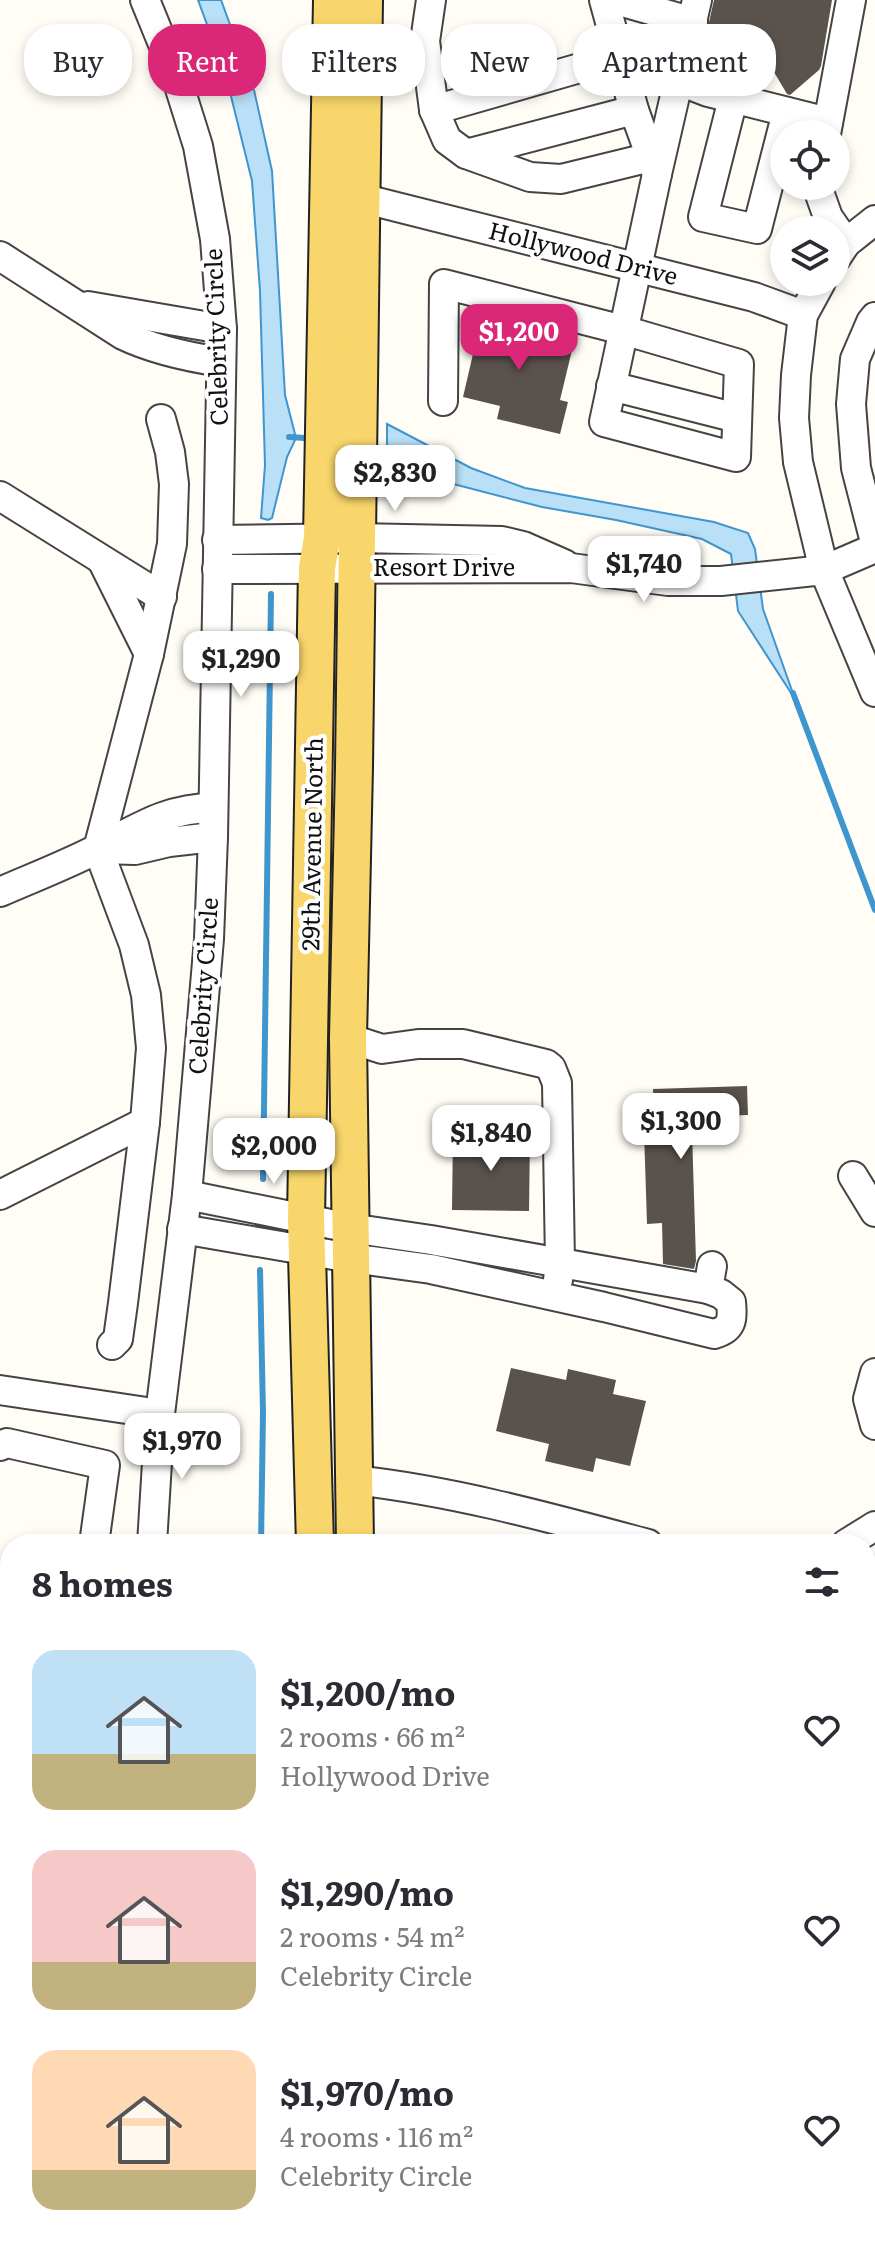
<!DOCTYPE html>
<html lang="en">
<head>
<meta charset="utf-8">
<style>
  body { margin:0; font-family:Literata,serif; background:#f2f2f3; color:#2b2b33; height:100vh; display:flex; flex-direction:column; font-size:30px; white-space:nowrap }
  * { box-sizing:border-box; margin:0 }
  p { font-size:26px; color:#7c7c81 }
  .icon { flex:none; width:44px; height:44px; fill:none; stroke:currentColor; stroke-width:2; stroke-linecap:round; stroke-linejoin:round }
  .map { position:relative; flex:1; overflow:hidden }
  .side { position:absolute; left:0px; top:1534px; width:876px; height:712px; display:flex; flex-direction:column; background:#fff; border-radius:32px 32px 0 0; box-shadow:0 4px 12px #0003 }
  .side>* { flex:none }
  .guide { position:absolute; left:24px; top:24px; width:828px; height:72px; display:flex; gap:16px }
  .fabs { position:absolute; left:770px; top:120px; display:grid; gap:16px }
  .fabs a { display:grid; place-items:center; width:80px; height:80px; border-radius:50%; background:#fff; box-shadow:0 4px 12px #0003; font-size:40px }
  .price { position:absolute; translate:-50% -68px; padding:0 18px; border-radius:16px; background:#fff; color:#222; font-size:26px; line-height:52px; filter:drop-shadow(0 2px 4px #0008) }
  .price::after { content:''; position:absolute; left:50%; top:48px; width:24px; height:18px; margin-left:-12px; background:inherit; clip-path:polygon(0 0,100% 0,50% 100%) }
  .price.active { background:#db2777; color:#fff }
  ul { padding:0; list-style:none }
  li { display:flex; align-items:center; gap:24px; height:200px; padding:0 32px }
  li span { display:grid; place-items:center; flex:none; width:224px; height:160px; border-radius:24px; color:#555 }
  li>.icon { margin-inline-start:auto }
  span .icon { width:96px; height:96px; fill:#fffc; stroke-width:1 }
  li b { font-size:34px }
  h2 { display:flex; justify-content:space-between; align-items:center; height:96px; padding:0 32px; font-size:34px }
  .tag { padding:0 28px; border-radius:32px; background:#fff; box-shadow:0 4px 12px #0003; font-size:28px; line-height:72px }
  .tag.active { background:#db2777; color:#fff }
  .map>svg:first-child { display:block }
  .water { fill:#b9e0f7; stroke:#3f96cf; stroke-width:2 }
  .lines { fill:none; stroke-linecap:round; stroke-linejoin:round }
  .stream { stroke:#3f96cf; stroke-width:6 }
  .building { fill:#5a524d }
  .minor-casing { stroke:#444; stroke-width:32 }
  .major-casing { stroke:#222; stroke-width:40 }
  .minor { stroke:#fff; stroke-width:28 }
  .major { stroke:#f9d66b; stroke-width:36 }
  .labels { text-anchor:middle; stroke-width:8; stroke-linejoin:round; paint-order:stroke }
  .street-label { font-size:24px; fill:#111; stroke:#fff }
</style>
</head>
<body>
<div class="map">
<svg width="875" height="2246" viewBox="0 0 875 2246">
  <rect width="100%" height="100%" fill="#fffdf5"/>
  <g class="water">
    <polygon points="198,0 221,0 254,90 272,171 285,395 296,438 287,457 272,518 268,520 261,518 265,465 260,291 252,181 226,76"/>
    <polygon points="387,424 471,468 525,488 714,522 748,533 755,549 763,609 795,699 738,611 731,554 702,539 616,520 542,507 438,480 387,459"/>
  </g>
  <g class="lines">
    <g class="stream">
      <polyline points="289,437 305,438"/>
      <polyline points="793,693 875,910"/>
      <polyline points="263,1179 271,594"/>
      <polyline points="260,1270 263,1413 261,1544"/>
    </g>
  </g>
  <g class="building">
    <polygon points="714,0 832,0 821,66 819,70 790,95 787,94 771,67 759,71 746,71 732,66 722,58 713,46 707,31"/>
    <polygon points="483,311 555,330 552,345 572,350 560,400 568,402 560,434 497,419 500,406 463,397"/>
    <polygon points="747,1086 748,1115 716,1116 717,1131 692,1132 696,1261 694,1269 663,1264 662,1223 647,1224 644,1131 655,1130 653,1089"/>
    <polygon points="453,1135 530,1136 529,1211 452,1210"/>
    <polygon points="511,1368 566,1380 568,1369 616,1380 613,1394 646,1401 630,1466 596,1458 593,1472 545,1461 549,1444 496,1431"/>
  </g>
  <g class="lines">
    <g class="minor-casing">
      <g id="minor">
        <polyline points="145,0 176,76 198,146 215,239 222,329 213,837 209,939 187,1195 160,1414 152,1544"/>
        <polyline points="431,0 425,41 434,110 447,140 466,154 530,177 561,179 651,157"/>
        <polyline points="604,0 634,110 657,174"/>
        <polyline points="616,0 693,22"/>
        <polyline points="733,99 703,217 757,229 787,112"/>
        <polyline points="434,110 618,57 708,92 828,122"/>
        <polyline points="826,134 851,0"/>
        <polyline points="466,154 634,110"/>
        <polyline points="817,186 828,217 846,243"/>
        <polyline points="361,198 754,297 803,315"/>
        <path d="M0,256L123,335C154,350 188,357 221,362"/>
        <polyline points="836,258 846,243 875,220"/>
        <polyline points="821,282 803,315 796,375 794,418 798,462 824,570 875,692"/>
        <polyline points="88,306 222,329"/>
        <polyline points="875,317 871,322 855,359 851,404 856,468 875,542"/>
        <polyline points="611,386 737,418"/>
        <polyline points="443,401 444,284 623,330 739,364 736,457 604,422 657,174 697,0"/>
        <polyline points="0,496 162,597"/>
        <polyline points="217,540 357,538 502,541 523,546 564,564"/>
        <polyline points="103,562 149,654"/>
        <polyline points="217,569 571,568 668,581 721,581 824,570 875,548"/>
        <polyline points="99,849 135,850 169,842 213,837"/>
        <path d="M0,892C32,878 66,865 97,849C137,829 166,808 213,808"/>
        <polyline points="348,1038 382,1049 418,1044 463,1044 546,1064 551,1068 557,1083 560,1264 558,1280"/>
        <polyline points="853,1176 875,1212"/>
        <polyline points="0,1195 145,1122"/>
        <path d="M182,1229L351,1258L431,1269L604,1307L714,1334C732,1329 733,1320 731,1302L721,1294L708,1289L431,1240L350,1228L187,1195"/>
        <polyline points="708,1289 712,1266"/>
        <polyline points="112,1345 118,1339 123,1303 145,1122 151,1048 146,995 134,945 98,849 149,654 172,544 174,484 170,452 161,419"/>
        <polyline points="875,1373 868,1399 875,1425"/>
        <polyline points="0,1390 160,1414"/>
        <polyline points="0,1446 7,1443 105,1465 94,1544"/>
        <path d="M354,1480C454,1491 551,1518 648,1544"/>
        <polyline points="846,1544 875,1526"/>
        <polyline points="0,1770 10,1765"/>
        <polyline points="0,1889 10,1878"/>
        <polyline points="866,1956 875,1956"/>
      </g>
    </g>
    <g class="major-casing">
      <g id="major">
        <polyline points="315,1544 306,1219 317,568 322,538 332,0"/>
        <polyline points="355,1544 348,1038 354,767 364,0"/>
        <polyline points="0,2196 10,2196"/>
        <polyline points="866,2210 875,2210"/>
        <polyline points="0,2238 328,2239 694,2246"/>
      </g>
    </g>
    <use href="#minor" class="minor"/>
    <use href="#major" class="major"/>
  </g>
  <g class="labels">
    <g class="street-label">
      <text transform="translate(583 254) rotate(14)" y="8">Hollywood Drive</text>
      <text transform="translate(217 337) rotate(-92)" y="8">Celebrity Circle</text>
      <text x="444" y="576">Resort Drive</text>
      <text transform="translate(313 844) rotate(-89)" y="8">29th Avenue North</text>
      <text transform="translate(204 986) rotate(-86)" y="8">Celebrity Circle</text>
    </g>
  </g>
</svg>
<div class="fabs">
<a><svg class="icon" aria-label="locate" viewBox="0 0 24 24"><circle cx="12" cy="12" r="6"/><path d="M12 2v4M12 18v4M2 12h4M18 12h4"/></svg></a>
<a><svg class="icon" aria-label="layers" viewBox="0 0 24 24"><path d="M12 4l9 5-9 5-9-5zM3 14l9 5 9-5"/></svg></a>
</div>
<b class="price active" style="left:519px;top:372px">$1,200</b>
<b class="price" style="left:395px;top:513px">$2,830</b>
<b class="price" style="left:644px;top:604px">$1,740</b>
<b class="price" style="left:241px;top:699px">$1,290</b>
<b class="price" style="left:681px;top:1161px">$1,300</b>
<b class="price" style="left:491px;top:1173px">$1,840</b>
<b class="price" style="left:274px;top:1186px">$2,000</b>
<b class="price" style="left:182px;top:1481px">$1,970</b>
<div class="guide">
<a class="tag">Buy</a>
<a class="tag active">Rent</a>
<a class="tag">Filters</a>
<a class="tag">New</a>
<a class="tag">Apartment</a>
</div>
<section class="side">
<h2>8 homes<svg class="icon" aria-label="filters" viewBox="0 0 24 24"><path d="M4 7h16M4 17h16"/><circle cx="9" cy="7" r="2"/><circle cx="15" cy="17" r="2"/></svg></h2>
<ul>
<li><span style="background:linear-gradient(#bfe0f5 65%,#c2b280 0)"><svg class="icon" aria-label="home" viewBox="0 0 24 24"><path d="M3 11l9-7 9 7M6 9v11h12V9"/></svg></span><div><b>$1,200/mo</b><p>2 rooms · 66 m²</p><p>Hollywood Drive</p></div><svg class="icon" aria-label="heart" viewBox="0 0 24 24"><path d="M12 20l-8-8c-3-5 5-10 8-4 3-6 11-1 8 4z"/></svg></li>
<li><span style="background:linear-gradient(#f6c9c9 70%,#c2b280 0)"><svg class="icon" aria-label="home" viewBox="0 0 24 24"><path d="M3 11l9-7 9 7M6 9v11h12V9"/></svg></span><div><b>$1,290/mo</b><p>2 rooms · 54 m²</p><p>Celebrity Circle</p></div><svg class="icon" aria-label="heart" viewBox="0 0 24 24"><path d="M12 20l-8-8c-3-5 5-10 8-4 3-6 11-1 8 4z"/></svg></li>
<li><span style="background:linear-gradient(#ffd9b3 75%,#c2b280 0)"><svg class="icon" aria-label="home" viewBox="0 0 24 24"><path d="M3 11l9-7 9 7M6 9v11h12V9"/></svg></span><div><b>$1,970/mo</b><p>4 rooms · 116 m²</p><p>Celebrity Circle</p></div><svg class="icon" aria-label="heart" viewBox="0 0 24 24"><path d="M12 20l-8-8c-3-5 5-10 8-4 3-6 11-1 8 4z"/></svg></li>
</ul>
</section>
</div>
</body>
</html>
